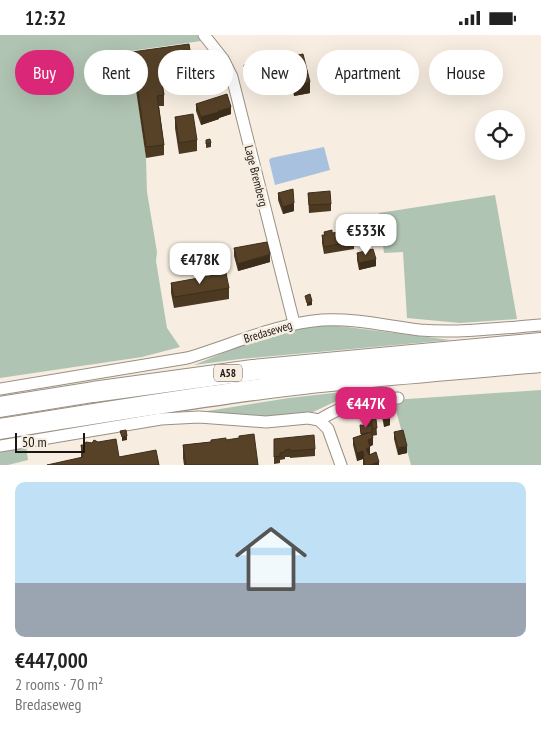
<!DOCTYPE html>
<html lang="en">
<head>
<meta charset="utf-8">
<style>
  body { margin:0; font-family:"PT Sans Narrow",sans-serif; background:#f6f6f6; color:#222; height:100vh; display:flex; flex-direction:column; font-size:19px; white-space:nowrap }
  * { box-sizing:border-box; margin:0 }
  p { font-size:16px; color:#767676 }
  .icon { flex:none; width:28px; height:28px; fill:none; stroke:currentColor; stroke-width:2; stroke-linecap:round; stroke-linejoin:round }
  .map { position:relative; height:430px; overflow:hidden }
  .panel { display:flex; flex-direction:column; background:#fff; flex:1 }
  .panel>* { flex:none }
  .guide { position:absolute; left:15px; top:15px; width:511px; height:45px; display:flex; gap:10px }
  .tools { position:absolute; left:475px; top:75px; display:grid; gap:10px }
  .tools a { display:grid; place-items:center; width:50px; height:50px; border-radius:50%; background:#fff; box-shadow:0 5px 20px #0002; font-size:25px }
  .scale { position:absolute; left:15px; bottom:12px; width:70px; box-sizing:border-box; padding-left:5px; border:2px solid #1a1713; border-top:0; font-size:14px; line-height:18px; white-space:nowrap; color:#1a1713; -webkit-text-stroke:4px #f7ede1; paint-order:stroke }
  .price { position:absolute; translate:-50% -42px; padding:0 11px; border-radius:10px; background:#fff; color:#222; font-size:16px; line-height:32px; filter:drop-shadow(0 1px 2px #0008) }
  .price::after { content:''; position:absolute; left:50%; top:30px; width:15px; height:11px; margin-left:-8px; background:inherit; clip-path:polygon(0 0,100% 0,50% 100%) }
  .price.active { background:#db2777; color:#fff }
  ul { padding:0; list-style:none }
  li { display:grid; align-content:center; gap:10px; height:265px; padding:0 15px }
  li span { display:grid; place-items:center; height:155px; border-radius:10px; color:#555 }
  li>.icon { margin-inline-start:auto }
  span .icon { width:90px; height:90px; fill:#fffc; stroke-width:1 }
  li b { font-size:21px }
  .chip { padding:0 18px; border-radius:22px; background:#fff; box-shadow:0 5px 20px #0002; font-size:18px; line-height:45px }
  .chip.active { background:#db2777; color:#fff }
  .status { display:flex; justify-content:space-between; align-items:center; height:35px; padding:0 25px; background:#fff; direction:ltr }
  .status svg { height:14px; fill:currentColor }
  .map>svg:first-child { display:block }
  .green { fill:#b0c4b3 }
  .water { fill:#a8c1de }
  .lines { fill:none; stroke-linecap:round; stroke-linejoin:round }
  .street-casing { stroke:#999085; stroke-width:13 }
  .highway-casing { stroke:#999085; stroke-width:22 }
  .street { stroke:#fff; stroke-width:11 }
  .highway { stroke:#fff; stroke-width:20 }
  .wall { fill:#4b3922 }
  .shaded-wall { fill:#3d2e1c }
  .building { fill:#574228; stroke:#3d2e1c }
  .labels { text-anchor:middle; stroke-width:5; stroke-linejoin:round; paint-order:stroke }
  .shield { fill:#f7ede1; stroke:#5c5751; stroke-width:1 }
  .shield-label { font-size:11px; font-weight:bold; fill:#1a1713 }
  .street-label { font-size:12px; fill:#1a1713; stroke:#f7ede1 }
</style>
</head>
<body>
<div class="status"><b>12:32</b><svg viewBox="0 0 49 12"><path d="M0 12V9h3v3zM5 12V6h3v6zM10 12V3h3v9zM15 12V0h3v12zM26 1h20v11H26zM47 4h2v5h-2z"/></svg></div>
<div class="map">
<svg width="541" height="430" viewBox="0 0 541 430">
  <rect width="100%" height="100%" fill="#f7ede1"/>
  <g class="green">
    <polygon points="0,0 197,0 201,6 131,16 146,123 147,157 157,217 156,226 167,293 180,312 142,322 0,343"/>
    <polygon points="495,160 517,284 460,288 407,283 403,217 384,218 379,178"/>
    <polygon points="331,290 451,305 240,324 194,330 262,302 302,292"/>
    <polygon points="360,355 298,384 201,377 289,363"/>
    <polygon points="541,355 541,430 411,430 393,365"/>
    <polygon points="26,411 28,425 8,430 0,430 0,415"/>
  </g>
  <polygon class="water" points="324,112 330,135 275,150 269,125 271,123"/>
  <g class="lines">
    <g class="street-casing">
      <g id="street">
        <polyline points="204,0 223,24 232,42 294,288"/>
        <path d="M0,354L187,323C232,310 274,289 322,285C354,283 387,291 420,295C460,298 501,293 541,290"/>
        <polyline points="319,385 328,394 341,430"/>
        <path d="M0,411L161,384L199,382L266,387L308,383L319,385C347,368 365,365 398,363"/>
      </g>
    </g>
    <g class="highway-casing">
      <g id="highway">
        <polyline points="0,372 93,357 253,335 541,308"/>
        <path d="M0,394C92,379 184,364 277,352C365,341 453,335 541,327"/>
      </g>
    </g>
    <use href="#street" class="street"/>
    <use href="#highway" class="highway"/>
  </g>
  <g class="wall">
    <polygon points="132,17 193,34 193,45 162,49 164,60 164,71 159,71 164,110 164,120 146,123 132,28"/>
    <polygon points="288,22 310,58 294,61 288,33"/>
    <polygon points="255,23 264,24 280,42 247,49 244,37 244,30 255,28"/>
    <polygon points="196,69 231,79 219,83 219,84 201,90 196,76"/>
    <polygon points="175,82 197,105 197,116 179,119 175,93"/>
    <polygon points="206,105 211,108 211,112 206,113"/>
    <polygon points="278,158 294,176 283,179 278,165"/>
    <polygon points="308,158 331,169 331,176 309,178"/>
    <polygon points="324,197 332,198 354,206 354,214 324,219 322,208 322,200 324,200"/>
    <polygon points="234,213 270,227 238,236 234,221"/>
    <polygon points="357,218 376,231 359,235 357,225"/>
    <polygon points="171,248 229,253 229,264 174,273 171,258"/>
    <polygon points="380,364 390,374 390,381 389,381 390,390 384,392 380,371"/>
    <polygon points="363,365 378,375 378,383 376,383 377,400 372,401 373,410 370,411 370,419 379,430 363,430 363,424 357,426 353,410 353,403 361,401 360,390 367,390 366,384 364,384"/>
    <polygon points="394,397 407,418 398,420 394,404"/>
    <polygon points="274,404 315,414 315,421 290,423 290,422 285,422 285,424 280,425 280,428 274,429"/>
    <polygon points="226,405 258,430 184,430 183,423 183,410"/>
    <polygon points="81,410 119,422 81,423"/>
  </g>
  <g class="shaded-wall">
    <polygon points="280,34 280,42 247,49 247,42"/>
    <polygon points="310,47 310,58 294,61 294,50"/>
    <polygon points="231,72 231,79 219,83 219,84 201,90 201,82 218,76"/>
    <polygon points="294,168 294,176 283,179 283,172"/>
    <polygon points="270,219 270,227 238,236 238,229"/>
    <polygon points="376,224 376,231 359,235 359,228"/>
    <polygon points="312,266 312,270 307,271 307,268"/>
    <polygon points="390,383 390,390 384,392 384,385"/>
    <polygon points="127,401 127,405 122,406 122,402"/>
    <polygon points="373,403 373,410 368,412 368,405"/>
    <polygon points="407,411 407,418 398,420 398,413"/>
    <polygon points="370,412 370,420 366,421 366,414"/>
    <polygon points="363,416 363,424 363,421 363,424 357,426 357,418"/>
    <polygon points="379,427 379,430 370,430"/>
  </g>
  <g class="building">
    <polygon points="189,9 193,34 161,39 164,60 157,61 164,110 146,112 132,17"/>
    <polygon points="303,19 310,47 294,50 288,22"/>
    <polygon points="263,21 264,24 276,21 280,34 247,42 244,30 257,27 255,23"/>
    <polygon points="227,59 231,72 218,76 219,77 201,82 196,69"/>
    <polygon points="193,79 197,105 179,108 175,82"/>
    <polygon points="210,104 211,108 206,109 206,105"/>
    <polygon points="293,154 294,168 283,172 278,158"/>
    <polygon points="330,156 331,169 309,170 308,158"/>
    <polygon points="332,195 332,198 352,195 354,206 324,212 322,200 325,200 324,197"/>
    <polygon points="267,207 270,219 238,229 234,213"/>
    <polygon points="373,214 376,224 359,228 357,218"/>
    <polygon points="226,238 229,253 174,262 171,248"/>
    <polygon points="310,259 312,266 307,268 305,261"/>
    <polygon points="389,363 390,374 388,374 390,383 384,385 380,364"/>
    <polygon points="377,364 378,375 375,376 377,393 372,394 372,385 367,386 366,376 364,377 363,365"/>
    <polygon points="360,390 372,391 372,397 361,399"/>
    <polygon points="126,395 127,401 122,402 120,396"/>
    <polygon points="403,395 407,411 398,413 394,397"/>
    <polygon points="371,397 373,403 368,405 370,412 366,414 369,420 376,417 379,427 370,430 365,430 363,421 364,421 363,416 357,418 353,403"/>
    <polygon points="254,399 258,430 186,430 183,410 211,407 211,405 226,403 226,405 239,403 239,401"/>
    <polygon points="314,400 315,414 290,416 290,414 285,415 285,417 280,418 280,421 274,422 274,404"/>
    <polygon points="116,404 119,422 156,415 159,430 47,430 83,422 81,410 84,410 86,407 92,408 94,405 98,407"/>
  </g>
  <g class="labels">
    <rect class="shield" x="214" y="329.5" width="28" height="17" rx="4"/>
    <g class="shield-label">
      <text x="228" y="342">A58</text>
    </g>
    <g class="street-label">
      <text transform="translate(256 141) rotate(76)" y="4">Lage Bremberg</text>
      <text transform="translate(268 297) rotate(-17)" y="4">Bredaseweg</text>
    </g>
  </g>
</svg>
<div class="tools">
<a><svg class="icon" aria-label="locate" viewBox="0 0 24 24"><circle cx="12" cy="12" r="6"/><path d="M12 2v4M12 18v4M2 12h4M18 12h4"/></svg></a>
</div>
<div class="scale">50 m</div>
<b class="price" style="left:366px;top:221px">€533K</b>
<b class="price" style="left:200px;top:250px">€478K</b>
<b class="price active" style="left:366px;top:394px">€447K</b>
<div class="guide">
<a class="chip active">Buy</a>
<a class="chip">Rent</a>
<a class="chip">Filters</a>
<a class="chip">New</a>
<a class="chip">Apartment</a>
<a class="chip">House</a>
</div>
</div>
<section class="panel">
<ul>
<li><span style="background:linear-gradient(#bfe0f5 65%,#9aa5b1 0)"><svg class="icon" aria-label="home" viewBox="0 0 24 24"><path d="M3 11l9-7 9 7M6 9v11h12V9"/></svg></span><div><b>€447,000</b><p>2 rooms · 70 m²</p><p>Bredaseweg</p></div></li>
</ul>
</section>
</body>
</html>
